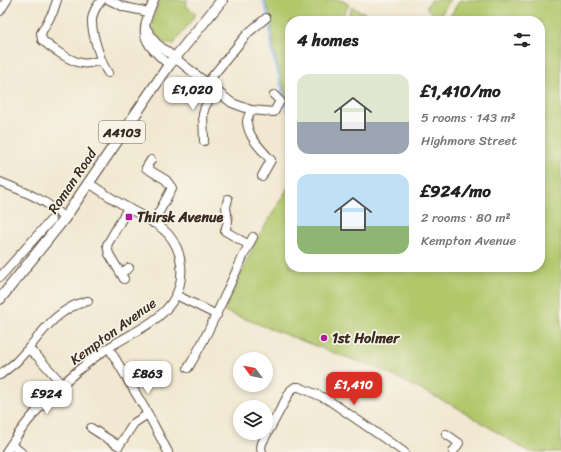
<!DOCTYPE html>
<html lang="en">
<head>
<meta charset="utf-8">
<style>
  body { margin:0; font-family:Sriracha,sans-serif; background:#f6f6f6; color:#222; height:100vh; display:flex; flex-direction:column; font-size:15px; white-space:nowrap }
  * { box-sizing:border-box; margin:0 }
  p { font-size:13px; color:#767676 }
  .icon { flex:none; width:22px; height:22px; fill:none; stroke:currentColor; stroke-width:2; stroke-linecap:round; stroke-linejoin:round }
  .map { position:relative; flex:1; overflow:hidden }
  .panel { position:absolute; left:285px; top:16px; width:260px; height:256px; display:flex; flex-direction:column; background:#fff; border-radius:16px; box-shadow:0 2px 6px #0003 }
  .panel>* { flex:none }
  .needle { width:26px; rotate:303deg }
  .buttons { position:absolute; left:233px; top:352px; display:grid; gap:8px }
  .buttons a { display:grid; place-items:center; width:40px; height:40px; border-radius:50%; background:#fff; box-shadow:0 2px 6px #0003; font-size:20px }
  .price { position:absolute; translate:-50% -34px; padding:0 9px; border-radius:8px; background:#fff; color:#222; font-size:13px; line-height:26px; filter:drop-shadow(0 1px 2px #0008) }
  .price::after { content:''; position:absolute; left:50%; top:24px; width:12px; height:9px; margin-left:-6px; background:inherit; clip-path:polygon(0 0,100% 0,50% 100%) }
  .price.active { background:#d93025; color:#fff }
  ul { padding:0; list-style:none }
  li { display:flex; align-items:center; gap:12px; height:100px; padding:0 12px }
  li span { display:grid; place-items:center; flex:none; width:112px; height:80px; border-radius:12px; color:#555 }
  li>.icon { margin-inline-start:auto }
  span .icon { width:48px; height:48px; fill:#fffc; stroke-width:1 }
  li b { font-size:17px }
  h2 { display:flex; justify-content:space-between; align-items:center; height:48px; padding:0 12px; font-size:17px }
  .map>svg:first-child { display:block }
  .green { fill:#b1c76b; stroke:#767844 }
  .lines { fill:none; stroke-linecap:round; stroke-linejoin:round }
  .stream { stroke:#85bbf4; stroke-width:2 }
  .minor-casing { stroke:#564639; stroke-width:10 }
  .major-casing { stroke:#564639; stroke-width:12 }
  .minor { stroke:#fff; stroke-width:8 }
  .major { stroke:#fff; stroke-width:10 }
  .poi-dot { fill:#b5179e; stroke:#f7f3e8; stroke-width:1.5 }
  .labels { text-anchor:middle; stroke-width:3.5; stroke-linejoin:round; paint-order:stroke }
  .shield { fill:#f7f3e8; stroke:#73665b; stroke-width:1 }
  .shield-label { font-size:13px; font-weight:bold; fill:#3b2a1e }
  .street-label { font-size:14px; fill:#3b2a1e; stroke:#f7f3e8 }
  .poi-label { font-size:14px; font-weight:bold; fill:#3b2a1e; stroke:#f7f3e8; text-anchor:start }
</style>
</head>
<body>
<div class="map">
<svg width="561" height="452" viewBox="0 0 561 452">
  <rect width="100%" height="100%" fill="#f7f3e8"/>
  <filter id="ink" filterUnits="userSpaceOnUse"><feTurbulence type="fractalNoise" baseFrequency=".025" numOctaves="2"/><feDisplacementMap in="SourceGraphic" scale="8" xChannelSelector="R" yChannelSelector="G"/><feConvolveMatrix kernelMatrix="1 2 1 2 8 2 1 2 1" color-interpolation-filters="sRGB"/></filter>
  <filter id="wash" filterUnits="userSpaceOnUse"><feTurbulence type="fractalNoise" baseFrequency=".012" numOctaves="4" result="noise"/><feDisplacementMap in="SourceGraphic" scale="16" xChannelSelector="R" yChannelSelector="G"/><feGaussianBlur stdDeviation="0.9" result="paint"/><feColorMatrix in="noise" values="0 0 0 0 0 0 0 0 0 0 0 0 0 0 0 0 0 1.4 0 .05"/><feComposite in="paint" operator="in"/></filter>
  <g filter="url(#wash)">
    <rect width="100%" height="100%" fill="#f2e8d1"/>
    <g class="green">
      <path d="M160,0H188L185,5L196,14L173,45C145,41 153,18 160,0Z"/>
      <polygon points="265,0 342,0 349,5 340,21 290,21 290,111 274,53 271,20"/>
      <path d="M431,0H450L441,15C435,15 430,12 426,8Z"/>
      <polygon points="460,0 561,0 561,452 529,452 456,407 375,367 339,355 224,311 257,239 290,184 290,267 540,267 540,21 447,21"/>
      <polygon points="352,7 365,13 361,21 345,21"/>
    </g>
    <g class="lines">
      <polyline class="stream" points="263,0 269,19 272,52 288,112 290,113"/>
    </g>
  </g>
  <g filter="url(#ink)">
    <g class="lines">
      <g class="minor-casing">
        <g id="minor">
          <path d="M57,0L53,12L41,33L42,40C51,48 70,61 81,63C88,65 94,62 101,60"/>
          <path d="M102,0C97,5 93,12 92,19C91,32 101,63 108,73"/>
          <polyline points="109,0 124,7 149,12"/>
          <path d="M154,0C139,35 141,40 169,65"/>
          <polyline points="0,11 7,0"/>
          <polyline points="146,28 156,43 232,103 251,110 274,112 280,101 274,95"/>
          <polyline points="206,84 248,33 266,18"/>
          <path d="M251,110C250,113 247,118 247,122C248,137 261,149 271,160L262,176"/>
          <polyline points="204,141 203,114 205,107 215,90"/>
          <polyline points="151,160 146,168 166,180 172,188 153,223"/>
          <path d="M0,182C20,190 51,201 64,219"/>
          <polyline points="228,199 226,207 228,221 225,231 249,245"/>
          <polyline points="121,273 129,268"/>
          <polyline points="0,277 51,220"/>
          <polyline points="124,279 109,254 107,245 128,208"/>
          <polyline points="176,295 217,315"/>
          <polyline points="109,348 148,414 168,452"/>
          <path d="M28,349C45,328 60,307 88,301"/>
          <path d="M188,368C214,326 230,280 253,237"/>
          <polyline points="0,375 16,362 28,349 37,356 63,385"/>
          <polyline points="91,428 119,446 134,423 148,414"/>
          <polyline points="446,434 459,443 453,452"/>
          <polyline points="11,445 21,452"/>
          <path d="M6,452C32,411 68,375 108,348C129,334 157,324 172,302C186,282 184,252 168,234C158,223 142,216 130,209C116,201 102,192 89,183"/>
          <polyline points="262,452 261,448 262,443 291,390 295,387 299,387 327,399 404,452"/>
        </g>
      </g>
      <g class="major-casing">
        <polyline id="major" points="0,299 64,219 169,65 222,0"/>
      </g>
      <use href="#minor" class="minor"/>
      <use href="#major" class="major"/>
    </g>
  </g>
  <g class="poi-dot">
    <rect x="125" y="213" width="8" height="8" rx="2"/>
    <circle cx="324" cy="338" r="4"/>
  </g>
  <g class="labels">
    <rect class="shield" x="99" y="121" width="46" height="22" rx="3"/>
    <g class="shield-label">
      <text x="122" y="137">A4103</text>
    </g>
    <g class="street-label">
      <text transform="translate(72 181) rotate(-56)" y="5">Roman Road</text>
      <text transform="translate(113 331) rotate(-36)" y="5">Kempton Avenue</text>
    </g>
    <g class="poi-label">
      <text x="137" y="222">Thirsk Avenue</text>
      <text x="332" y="343">1st Holmer</text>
    </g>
  </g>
</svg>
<div class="buttons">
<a><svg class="needle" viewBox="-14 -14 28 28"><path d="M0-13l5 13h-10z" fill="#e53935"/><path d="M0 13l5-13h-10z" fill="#767676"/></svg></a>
<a><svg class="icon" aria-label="layers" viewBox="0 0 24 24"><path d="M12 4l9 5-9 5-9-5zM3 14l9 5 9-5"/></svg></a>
</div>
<b class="price" style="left:193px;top:111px">£1,020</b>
<b class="price" style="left:148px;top:395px">£863</b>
<b class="price active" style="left:354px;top:406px">£1,410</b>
<b class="price" style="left:47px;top:415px">£924</b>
<section class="panel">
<h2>4 homes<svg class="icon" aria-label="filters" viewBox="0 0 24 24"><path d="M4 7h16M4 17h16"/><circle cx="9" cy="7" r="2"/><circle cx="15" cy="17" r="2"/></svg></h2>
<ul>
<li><span style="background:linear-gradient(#dfe7d0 60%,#9aa5b1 0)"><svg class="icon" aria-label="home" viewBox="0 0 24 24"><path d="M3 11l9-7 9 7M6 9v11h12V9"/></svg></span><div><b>£1,410/mo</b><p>5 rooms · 143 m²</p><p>Highmore Street</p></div></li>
<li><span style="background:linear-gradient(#bfe0f5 65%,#8fb573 0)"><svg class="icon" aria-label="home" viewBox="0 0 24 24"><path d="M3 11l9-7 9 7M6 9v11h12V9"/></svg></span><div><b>£924/mo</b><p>2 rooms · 80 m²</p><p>Kempton Avenue</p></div></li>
</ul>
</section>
</div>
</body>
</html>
